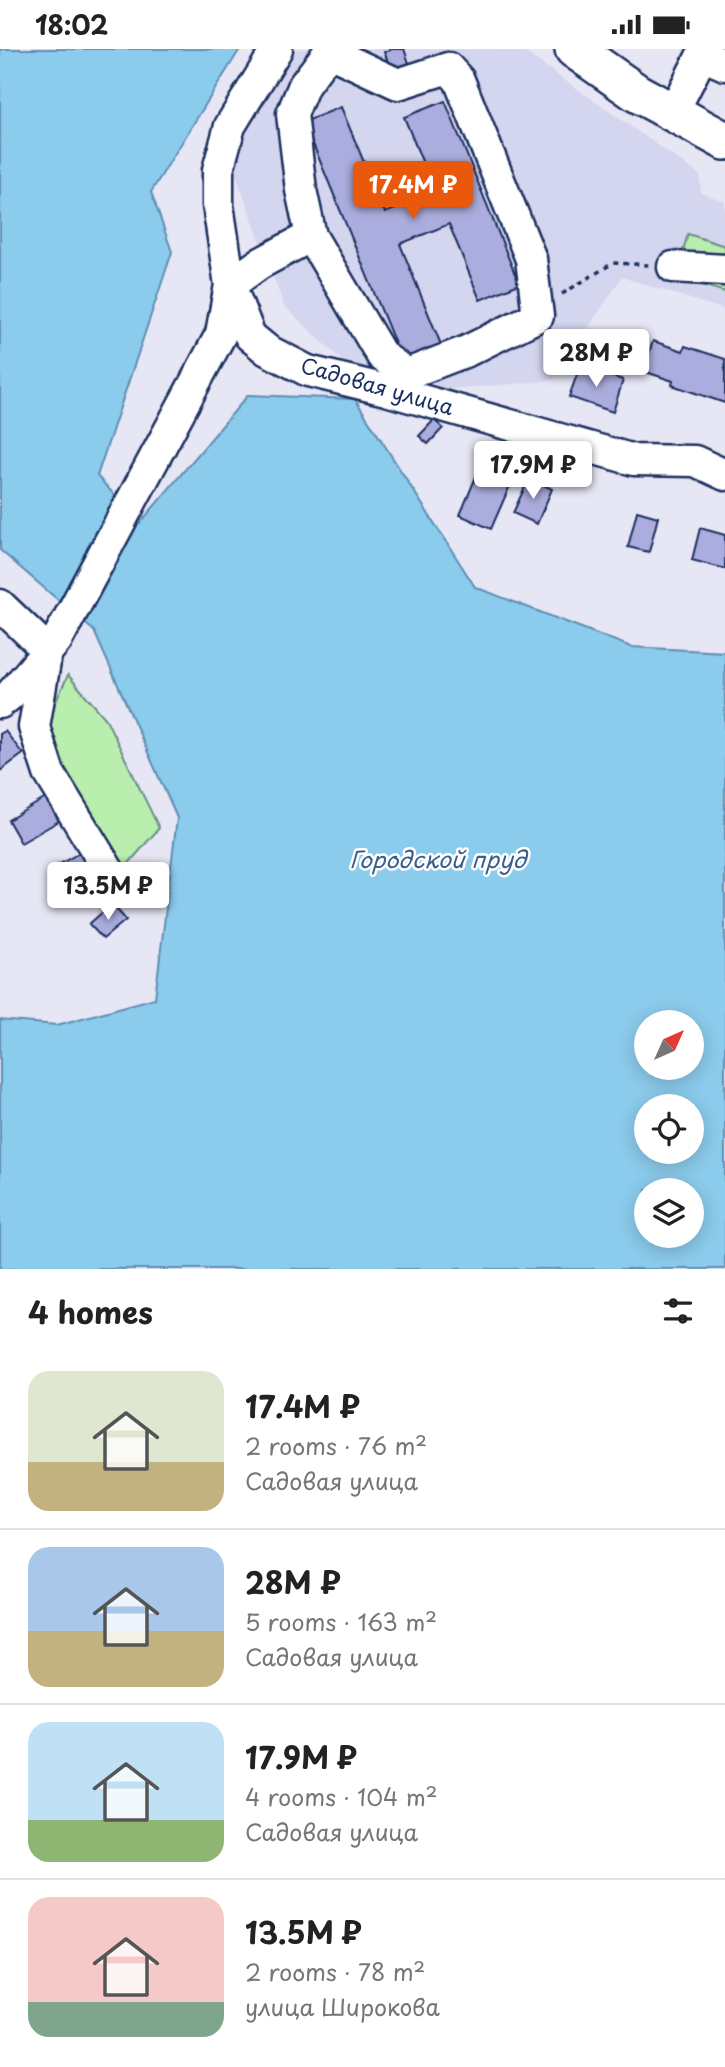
<!DOCTYPE html>
<html lang="en">
<head>
<meta charset="utf-8">
<style>
  body { margin:0; font-family:"Playpen Sans",sans-serif; background:#f6f6f6; color:#222; height:100vh; display:flex; flex-direction:column; font-size:26px; white-space:nowrap }
  * { box-sizing:border-box; margin:0 }
  p { font-size:23px; color:#767676 }
  .icon { flex:none; width:38px; height:38px; fill:none; stroke:currentColor; stroke-width:2; stroke-linecap:round; stroke-linejoin:round }
  .map { position:relative; height:1220px; overflow:hidden }
  .panel { display:flex; flex-direction:column; background:#fff; flex:1 }
  .panel>* { flex:none }
  .needle { width:46px; rotate:45deg }
  .fabs { position:absolute; left:634px; top:961px; display:grid; gap:14px }
  .fabs a { display:grid; place-items:center; width:70px; height:70px; border-radius:50%; background:#fff; box-shadow:0 4px 18px #0003; font-size:35px }
  .price { position:absolute; translate:-50% -60px; padding:0 16px; border-radius:7px; background:#fff; color:#222; font-size:23px; line-height:46px; filter:drop-shadow(0 2px 4px #0008) }
  .price::after { content:''; position:absolute; left:50%; top:42px; width:21px; height:16px; margin-left:-10px; background:inherit; clip-path:polygon(0 0,100% 0,50% 100%) }
  .price.selected { background:#ea580c; color:#fff }
  ul { padding:0; list-style:none }
  li { display:flex; align-items:center; gap:21px; height:175px; padding:0 28px }
  li+li { border-top:2px solid #e0e0e0 }
  li span { display:grid; place-items:center; flex:none; width:196px; height:140px; border-radius:21px; color:#555 }
  li>.icon { margin-inline-start:auto }
  span .icon { width:84px; height:84px; fill:#fffc; stroke-width:1 }
  li b { font-size:30px }
  h2 { display:flex; justify-content:space-between; align-items:center; height:84px; padding:0 28px; font-size:30px }
  .status { display:flex; justify-content:space-between; align-items:center; height:49px; padding:0 35px; background:#fff; direction:ltr }
  .status svg { height:19px; fill:currentColor }
  .map>svg:first-child { display:block }
  .built { fill:#d4d5ee }
  .green { fill:#b9eeaf; stroke:#6a8e86; stroke-width:2 }
  .water { fill:#8bcbec; stroke:#5e8db3; stroke-width:2; fill-rule:evenodd }
  .building { fill:#abadde; stroke:#1b2f5e; stroke-width:2 }
  .lines { fill:none; stroke-linecap:round; stroke-linejoin:round }
  .minor-casing { stroke:#1b2f5e; stroke-width:35 }
  .major-casing { stroke:#1b2f5e; stroke-width:42 }
  .path { stroke:#1b2f5e; stroke-width:3.5; stroke-dasharray:5 5; stroke-linecap:butt }
  .minor { stroke:#fff; stroke-width:30 }
  .major { stroke:#fff; stroke-width:37 }
  .labels { text-anchor:middle; stroke-width:5; stroke-linejoin:round; paint-order:stroke }
  .street-label { font-size:21px; fill:#1b2f5e; stroke:#fff }
  .water-label { font-size:23px; font-style:italic; fill:#3d5e89; stroke:#fff }
</style>
</head>
<body>
<div class="status"><b>18:02</b><svg viewBox="0 0 49 12"><path d="M0 12V9h3v3zM5 12V6h3v6zM10 12V3h3v9zM15 12V0h3v12zM26 1h20v11H26zM47 4h2v5h-2z"/></svg></div>
<div class="map">
<svg width="725" height="1220" viewBox="0 0 725 1220">
  <rect width="100%" height="100%" fill="#e6e6f5"/>
  <filter id="ink" filterUnits="userSpaceOnUse"><feTurbulence type="fractalNoise" baseFrequency=".0143" numOctaves="2"/><feDisplacementMap in="SourceGraphic" scale="14" xChannelSelector="R" yChannelSelector="G"/><feConvolveMatrix kernelMatrix="1 2 1 2 8 2 1 2 1" color-interpolation-filters="sRGB"/></filter>
  <g filter="url(#ink)">
    <polygon class="built" points="297,0 520,0 700,126 701,144 725,153 725,261 622,228 554,330 537,333 435,341 343,312 284,257 233,118 249,71"/>
    <g class="green">
      <polygon points="688,185 725,197 725,243 675,228"/>
      <path d="M68,626L106,670L159,779L125,819C85,779 63,727 46,674Z"/>
    </g>
    <path class="water" d="M0,0H240L151,143L172,203L97,427L140,474L248,346L355,350L475,538L631,598L725,603V1220H0V971L57,976L155,949L177,769L94,582L0,501ZM646,973H691V1018H646ZM646,1057H691V1102H646ZM646,1141H691V1186H646Z"/>
    <g class="building">
      <polygon points="392,0 404,0 410,17 393,24 384,3"/>
      <polygon points="445,52 519,235 480,251 449,175 400,195 444,303 405,319 304,73 341,58 385,164 435,144 404,68"/>
      <polygon points="653,292 683,302 685,297 725,310 725,354 672,336 673,332 643,322"/>
      <polygon points="580,317 623,331 613,363 569,348"/>
      <polygon points="434,371 443,379 428,395 419,387"/>
      <polygon points="483,411 515,425 491,480 460,466"/>
      <polygon points="529,429 552,440 537,475 513,464"/>
      <polygon points="637,462 658,468 649,503 628,498"/>
      <polygon points="700,479 725,486 725,520 692,511"/>
      <polygon points="5,682 23,705 0,722 0,685"/>
      <polygon points="46,749 59,772 21,794 8,771"/>
      <polygon points="81,803 94,824 62,843 49,821"/>
      <polygon points="112,855 126,871 103,890 89,875"/>
    </g>
    <g class="lines">
      <g class="minor-casing">
        <g id="minor">
          <polyline points="329,3 398,35 448,19 459,31 531,210 538,267 467,302 407,325 382,307 311,187 301,141 292,65 304,36 331,0"/>
          <polyline points="672,65 702,6 725,16"/>
          <polyline points="311,187 259,215 230,236 250,287 267,301 308,322 386,341 634,411 695,412 725,426"/>
          <polyline points="673,218 725,221"/>
          <polyline points="0,556 47,601 34,678 49,724 118,837"/>
          <polyline points="0,654 10,646 57,591 221,285 230,236 218,156 218,121 230,77 277,0"/>
        </g>
      </g>
      <g class="major-casing">
        <polyline id="major" points="574,0 637,44 725,92"/>
      </g>
      <polyline class="path" points="562,245 613,214 650,216"/>
      <use href="#minor" class="minor"/>
      <use href="#major" class="major"/>
    </g>
  </g>
  <g class="labels">
    <g class="street-label">
      <text transform="translate(377 338) rotate(16)" y="7">Садовая улица</text>
    </g>
    <g class="water-label">
      <text x="438" y="819">Городской пруд</text>
    </g>
  </g>
</svg>
<div class="fabs">
<a><svg class="needle" viewBox="-14 -14 28 28"><path d="M0-13l5 13h-10z" fill="#e53935"/><path d="M0 13l5-13h-10z" fill="#767676"/></svg></a>
<a><svg class="icon" aria-label="locate" viewBox="0 0 24 24"><circle cx="12" cy="12" r="6"/><path d="M12 2v4M12 18v4M2 12h4M18 12h4"/></svg></a>
<a><svg class="icon" aria-label="layers" viewBox="0 0 24 24"><path d="M12 4l9 5-9 5-9-5zM3 14l9 5 9-5"/></svg></a>
</div>
<b class="price selected" style="left:413px;top:172px">17.4M ₽</b>
<b class="price" style="left:596px;top:340px">28M ₽</b>
<b class="price" style="left:533px;top:452px">17.9M ₽</b>
<b class="price" style="left:108px;top:873px">13.5M ₽</b>
</div>
<section class="panel">
<h2>4 homes<svg class="icon" aria-label="filters" viewBox="0 0 24 24"><path d="M4 7h16M4 17h16"/><circle cx="9" cy="7" r="2"/><circle cx="15" cy="17" r="2"/></svg></h2>
<ul>
<li><span style="background:linear-gradient(#dfe7d0 65%,#c2b280 0)"><svg class="icon" aria-label="home" viewBox="0 0 24 24"><path d="M3 11l9-7 9 7M6 9v11h12V9"/></svg></span><div><b>17.4M ₽</b><p>2 rooms · 76 m²</p><p>Садовая улица</p></div></li>
<li><span style="background:linear-gradient(#a9c7e8 60%,#c2b280 0)"><svg class="icon" aria-label="home" viewBox="0 0 24 24"><path d="M3 11l9-7 9 7M6 9v11h12V9"/></svg></span><div><b>28M ₽</b><p>5 rooms · 163 m²</p><p>Садовая улица</p></div></li>
<li><span style="background:linear-gradient(#bfe0f5 70%,#8fb573 0)"><svg class="icon" aria-label="home" viewBox="0 0 24 24"><path d="M3 11l9-7 9 7M6 9v11h12V9"/></svg></span><div><b>17.9M ₽</b><p>4 rooms · 104 m²</p><p>Садовая улица</p></div></li>
<li><span style="background:linear-gradient(#f6c9c9 75%,#7fa58c 0)"><svg class="icon" aria-label="home" viewBox="0 0 24 24"><path d="M3 11l9-7 9 7M6 9v11h12V9"/></svg></span><div><b>13.5M ₽</b><p>2 rooms · 78 m²</p><p>улица Широкова</p></div></li>
</ul>
</section>
</body>
</html>
